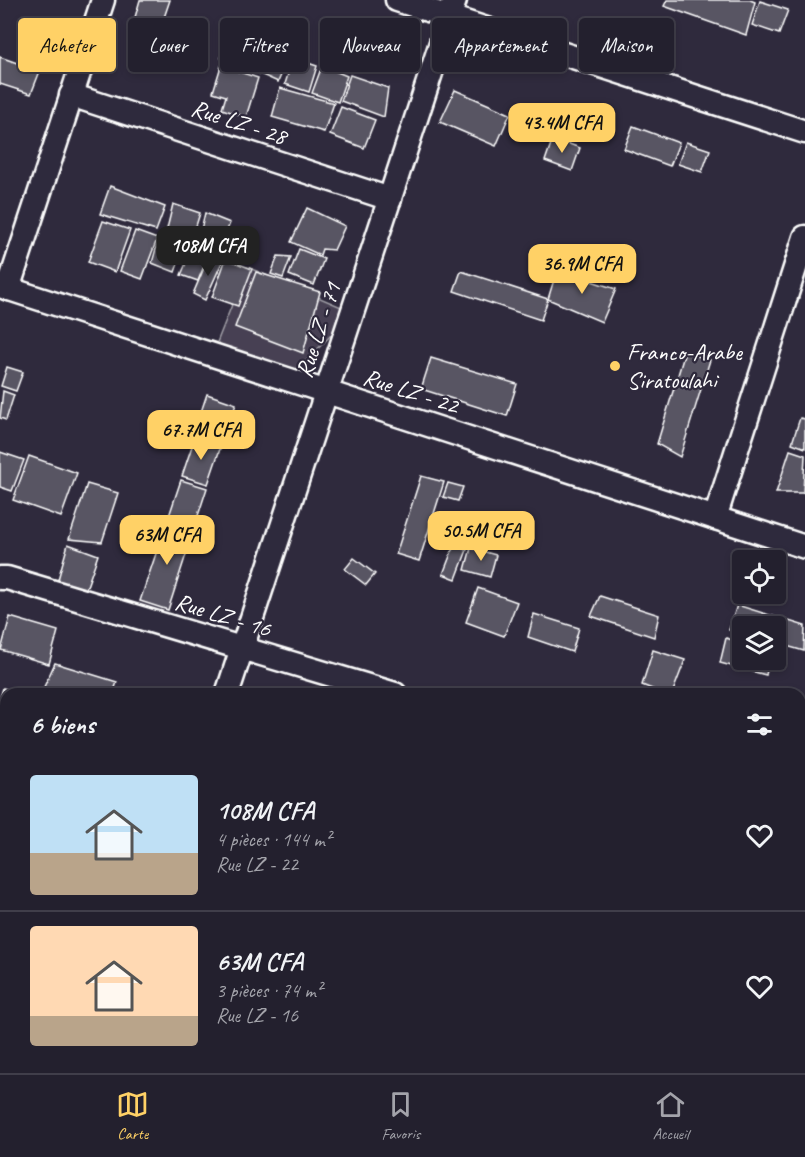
<!DOCTYPE html>
<html lang="fr">
<head>
<meta charset="utf-8">
<style>
  body { margin:0; font-family:Caveat,sans-serif; background:#2f2d3a; color:#f1f3f6; height:100vh; display:flex; flex-direction:column; font-size:22px; white-space:nowrap }
  * { box-sizing:border-box; margin:0 }
  p { font-size:20px; color:#a3a3aa }
  .icon { flex:none; width:33px; height:33px; fill:none; stroke:currentColor; stroke-width:2; stroke-linecap:round; stroke-linejoin:round }
  .map { position:relative; flex:1; overflow:hidden }
  .sheet { position:absolute; left:0px; top:688px; width:806px; height:386px; display:flex; flex-direction:column; background:#23202e; border-radius:18px 18px 0 0; box-shadow:0 3px 9px #0003,0 0 0 2px #403e4a }
  .sheet>* { flex:none }
  .hud { position:absolute; left:18px; top:18px; width:770px; height:54px; display:flex; gap:12px }
  .tools { position:absolute; left:732px; top:550px; display:grid; gap:12px }
  .tools a { display:grid; place-items:center; width:54px; height:54px; border-radius:6px; background:#23202e; box-shadow:0 3px 9px #0003,0 0 0 2px #403e4a; font-size:30px }
  .price { position:absolute; translate:-50% -51px; padding:0 14px; border-radius:12px; background:#ffd166; color:#111; font-size:20px; line-height:39px; filter:drop-shadow(0 2px 3px #0008) }
  .price::after { content:''; position:absolute; left:50%; top:36px; width:18px; height:14px; margin-left:-9px; background:inherit; clip-path:polygon(0 0,100% 0,50% 100%) }
  .price.on { background:#222; color:#fff }
  ul { padding:0; list-style:none }
  li { display:flex; align-items:center; gap:18px; height:150px; padding:0 30px }
  li+li { border-top:2px solid #403e4a }
  li span { display:grid; place-items:center; flex:none; width:168px; height:120px; border-radius:6px; color:#555 }
  li>.icon { margin-inline-start:auto }
  span .icon { width:72px; height:72px; fill:#fffc; stroke-width:1 }
  li b { font-size:26px }
  h2 { display:flex; justify-content:space-between; align-items:center; height:72px; padding:0 30px; font-size:26px }
  .pill { padding:0 21px; border-radius:6px; background:#23202e; box-shadow:0 3px 9px #0003,0 0 0 2px #403e4a; font-size:21px; line-height:54px }
  .pill.on { background:#ffd166; color:#111 }
  .tabs { display:flex; justify-content:space-around; align-items:center; height:84px; border-top:2px solid #403e4a; background:#23202e; font-size:16px; color:#a3a3aa }
  .tabs a { display:grid; justify-items:center; gap:3px }
  .tabs .on { color:#ffd166 }
  .map>svg:first-child { display:block }
  .green { fill:#464152; stroke:#a2a0a8; stroke-width:1.5 }
  .building { fill:#595564; stroke:#fff; stroke-width:1.5 }
  .lines { fill:none; stroke-linecap:round; stroke-linejoin:round }
  .lane-casing { stroke:#fff; stroke-width:16 }
  .street-casing { stroke:#fff; stroke-width:27 }
  .lane { stroke:#2f2a3d; stroke-width:12 }
  .street { stroke:#2f2a3d; stroke-width:22 }
  .poi-dot { fill:#ffd166; stroke:#2f2a3d; stroke-width:2 }
  .labels { text-anchor:middle; stroke-width:4.5; stroke-linejoin:round; paint-order:stroke }
  .street-label { font-size:24px; fill:#fff; stroke:#2f2a3d }
  .poi-label { font-size:24px; fill:#fff; stroke:#2f2a3d; text-anchor:start }
</style>
</head>
<body>
<div class="map">
<svg width="805" height="1073" viewBox="0 0 805 1073">
  <rect width="100%" height="100%" fill="#2f2a3d"/>
  <filter id="ink" filterUnits="userSpaceOnUse"><feTurbulence type="fractalNoise" baseFrequency=".0167" numOctaves="2"/><feDisplacementMap in="SourceGraphic" scale="12" xChannelSelector="R" yChannelSelector="G"/><feConvolveMatrix kernelMatrix="1 2 1 2 8 2 1 2 1" color-interpolation-filters="sRGB"/></filter>
  <g filter="url(#ink)">
    <polygon class="green" points="247,267 353,312 288,380 212,355"/>
    <g class="building">
      <polygon points="140,0 170,0 156,41 131,31"/>
      <polygon points="667,0 750,0 755,2 746,35 664,6"/>
      <polygon points="760,1 788,10 779,34 752,25"/>
      <polygon points="230,19 259,30 246,68 221,58"/>
      <polygon points="263,42 290,54 278,82 251,70"/>
      <polygon points="0,57 40,71 31,94 0,84"/>
      <polygon points="293,58 317,66 309,92 285,84"/>
      <polygon points="221,66 258,78 246,117 222,109 226,96 213,92"/>
      <polygon points="322,66 347,76 338,102 312,93"/>
      <polygon points="350,75 388,88 384,117 341,101"/>
      <polygon points="280,88 334,103 324,132 272,117"/>
      <polygon points="455,90 510,114 496,146 440,122"/>
      <polygon points="341,107 375,120 364,148 330,135"/>
      <polygon points="633,126 679,143 670,166 624,149"/>
      <polygon points="553,138 580,148 572,171 545,161"/>
      <polygon points="686,142 710,150 702,172 678,164"/>
      <polygon points="110,186 165,207 156,231 100,214"/>
      <polygon points="173,204 200,213 191,242 166,233"/>
      <polygon points="307,208 345,226 334,250 322,249 320,255 291,242"/>
      <polygon points="205,213 230,223 218,252 198,242"/>
      <polygon points="103,221 130,230 115,272 88,262"/>
      <polygon points="135,231 157,239 142,279 120,271"/>
      <polygon points="159,238 184,247 175,272 152,263"/>
      <polygon points="193,247 209,253 198,281 181,275"/>
      <polygon points="299,249 324,259 314,285 289,275"/>
      <polygon points="210,254 223,260 205,300 193,294"/>
      <polygon points="278,256 291,257 283,278 271,274"/>
      <polygon points="226,259 252,269 238,306 212,297"/>
      <polygon points="557,270 616,289 602,322 548,299"/>
      <polygon points="461,271 548,299 541,320 454,291"/>
      <polygon points="256,272 320,292 303,353 235,327"/>
      <polygon points="685,352 710,360 680,457 657,444"/>
      <polygon points="431,358 517,384 507,416 421,389"/>
      <polygon points="7,367 23,372 16,391 1,386"/>
      <polygon points="3,391 14,395 6,420 0,418"/>
      <polygon points="207,394 236,404 223,442 194,433"/>
      <polygon points="800,418 805,419 805,448 792,443"/>
      <polygon points="195,437 221,446 208,484 182,476"/>
      <polygon points="790,450 805,455 803,493 776,493"/>
      <polygon points="0,452 24,460 12,491 0,487"/>
      <polygon points="29,456 77,473 61,517 13,500"/>
      <polygon points="421,476 444,482 419,561 396,554"/>
      <polygon points="181,480 207,488 194,528 168,519"/>
      <polygon points="448,483 463,487 458,501 443,497"/>
      <polygon points="87,484 118,493 102,542 69,539"/>
      <polygon points="167,521 194,530 168,610 140,601"/>
      <polygon points="68,544 98,555 85,592 57,583"/>
      <polygon points="454,546 467,550 456,579 443,574"/>
      <polygon points="471,548 496,555 490,577 465,570"/>
      <polygon points="354,558 375,574 366,585 345,569"/>
      <polygon points="478,588 517,602 504,636 466,622"/>
      <polygon points="600,596 659,615 654,637 591,616"/>
      <polygon points="737,605 805,626 804,651 776,643 776,627 742,627 742,633 729,630"/>
      <polygon points="534,614 579,628 572,652 528,637"/>
      <polygon points="10,617 58,631 49,664 1,650"/>
      <polygon points="726,638 742,643 742,660 769,660 766,675 720,663"/>
      <polygon points="653,650 685,660 672,694 665,694 642,685"/>
      <polygon points="55,663 117,682 113,694 56,694 43,689"/>
      <polygon points="3,688 22,694 6,694 6,730 0,728 0,698"/>
      <polygon points="0,846 6,848 6,873 0,872"/>
      <polygon points="0,927 6,929 6,953 0,950"/>
      <polygon points="800,961 805,963 805,999 800,997"/>
      <rect x="0" y="990" width="6" height="31"/>
      <polygon points="0,1024 6,1025 6,1056 0,1055"/>
      <polygon points="0,1062 6,1063 6,1073 0,1073"/>
      <polygon points="630,1068 654,1068 653,1073 628,1073"/>
    </g>
    <g class="lines">
      <g class="lane-casing">
        <polyline id="lane" points="363,1068 382,1073"/>
      </g>
      <g class="street-casing">
        <g id="street">
          <polyline points="397,0 805,132"/>
          <polyline points="71,95 390,199"/>
          <polyline points="0,286 805,547"/>
          <polyline points="8,289 103,0"/>
          <polyline points="715,518 805,237"/>
          <polyline points="0,578 7,578 395,694"/>
          <polyline points="227,694 455,0"/>
          <polyline points="0,794 6,796"/>
          <polyline points="800,819 805,802"/>
          <polyline points="800,1051 805,1053"/>
          <polyline points="450,1073 452,1068"/>
          <polyline points="716,1073 717,1068"/>
        </g>
      </g>
      <use href="#lane" class="lane"/>
      <use href="#street" class="street"/>
    </g>
  </g>
  <circle class="poi-dot" cx="615" cy="366" r="6"/>
  <g class="labels">
    <g class="street-label">
      <text transform="translate(239 122) rotate(18)" y="8">Rue LZ - 28</text>
      <text transform="translate(318 330) rotate(-72)" y="8">Rue LZ - 71</text>
      <text transform="translate(411 391) rotate(18)" y="8">Rue LZ - 22</text>
      <text transform="translate(223 615) rotate(17)" y="8">Rue LZ - 16</text>
    </g>
    <g class="poi-label">
      <text x="627" y="360">Franco-Arabe<tspan x="627" dy="28">Siratoulahi</tspan></text>
    </g>
  </g>
</svg>
<div class="tools">
<a><svg class="icon" aria-label="locate" viewBox="0 0 24 24"><circle cx="12" cy="12" r="6"/><path d="M12 2v4M12 18v4M2 12h4M18 12h4"/></svg></a>
<a><svg class="icon" aria-label="layers" viewBox="0 0 24 24"><path d="M12 4l9 5-9 5-9-5zM3 14l9 5 9-5"/></svg></a>
</div>
<b class="price" style="left:562px;top:154px">43.4M CFA</b>
<b class="price on" style="left:208px;top:277px">108M CFA</b>
<b class="price" style="left:582px;top:295px">36.9M CFA</b>
<b class="price" style="left:201px;top:461px">67.7M CFA</b>
<b class="price" style="left:481px;top:562px">50.5M CFA</b>
<b class="price" style="left:167px;top:566px">63M CFA</b>
<div class="hud">
<a class="pill on">Acheter</a>
<a class="pill">Louer</a>
<a class="pill">Filtres</a>
<a class="pill">Nouveau</a>
<a class="pill">Appartement</a>
<a class="pill">Maison</a>
</div>
<section class="sheet">
<h2>6 biens<svg class="icon" aria-label="filters" viewBox="0 0 24 24"><path d="M4 7h16M4 17h16"/><circle cx="9" cy="7" r="2"/><circle cx="15" cy="17" r="2"/></svg></h2>
<ul>
<li><span style="background:linear-gradient(#bfe0f5 65%,#b9a48a 0)"><svg class="icon" aria-label="home" viewBox="0 0 24 24"><path d="M3 11l9-7 9 7M6 9v11h12V9"/></svg></span><div><b>108M CFA</b><p>4 pièces · 144 m²</p><p>Rue LZ - 22</p></div><svg class="icon" aria-label="heart" viewBox="0 0 24 24"><path d="M12 20l-8-8c-3-5 5-10 8-4 3-6 11-1 8 4z"/></svg></li>
<li><span style="background:linear-gradient(#ffd9b3 75%,#b9a48a 0)"><svg class="icon" aria-label="home" viewBox="0 0 24 24"><path d="M3 11l9-7 9 7M6 9v11h12V9"/></svg></span><div><b>63M CFA</b><p>3 pièces · 74 m²</p><p>Rue LZ - 16</p></div><svg class="icon" aria-label="heart" viewBox="0 0 24 24"><path d="M12 20l-8-8c-3-5 5-10 8-4 3-6 11-1 8 4z"/></svg></li>
</ul>
</section>
</div>
<nav class="tabs">
<a class="on"><svg class="icon" aria-label="map" viewBox="0 0 24 24"><path d="M3 6l6-2 6 2 6-2v14l-6 2-6-2-6 2zM9 4v14M15 6v14"/></svg>Carte</a>
<a><svg class="icon" aria-label="saved" viewBox="0 0 24 24"><path d="M7 4h10v16l-5-4-5 4z"/></svg>Favoris</a>
<a><svg class="icon" aria-label="home" viewBox="0 0 24 24"><path d="M3 11l9-7 9 7M6 9v11h12V9"/></svg>Accueil</a>
</nav>
</body>
</html>
